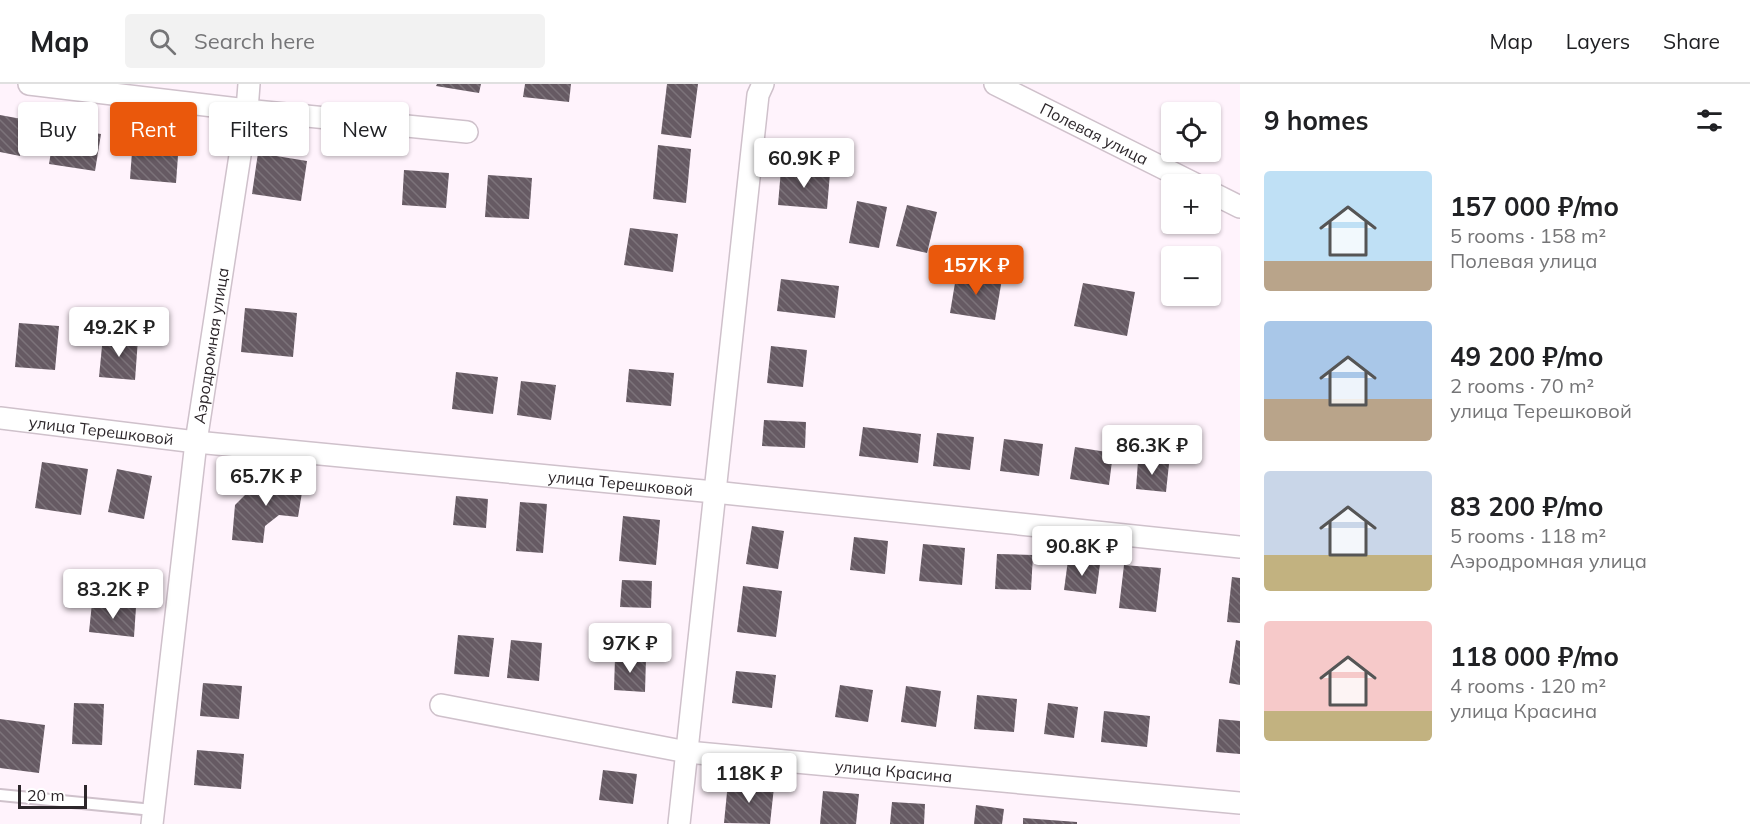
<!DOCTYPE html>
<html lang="en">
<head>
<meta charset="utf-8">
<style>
  body { margin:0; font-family:Mulish,sans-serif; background:#f2f2f2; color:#202124; height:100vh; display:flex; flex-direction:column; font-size:22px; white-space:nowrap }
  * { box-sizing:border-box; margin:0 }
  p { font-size:20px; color:#757577 }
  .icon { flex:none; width:33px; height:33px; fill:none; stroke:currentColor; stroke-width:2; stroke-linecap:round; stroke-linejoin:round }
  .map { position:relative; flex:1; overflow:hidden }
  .side { display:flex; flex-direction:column; background:#fff; width:510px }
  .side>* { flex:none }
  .banner { position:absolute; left:18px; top:18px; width:570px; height:54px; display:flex; gap:12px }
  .tools { position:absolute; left:1161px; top:18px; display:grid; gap:12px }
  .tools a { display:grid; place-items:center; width:60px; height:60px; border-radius:6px; background:#fff; box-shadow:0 2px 4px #0004; font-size:30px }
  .scale { position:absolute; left:18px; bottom:15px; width:69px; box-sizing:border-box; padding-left:6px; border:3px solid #2c262a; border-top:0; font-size:16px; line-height:21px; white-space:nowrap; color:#2c262a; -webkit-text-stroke:4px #fff; paint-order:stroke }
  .price { position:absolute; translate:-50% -51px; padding:0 14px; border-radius:6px; background:#fff; color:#222; font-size:20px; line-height:39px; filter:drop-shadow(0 2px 3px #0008) }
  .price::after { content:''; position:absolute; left:50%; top:36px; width:18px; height:14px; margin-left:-9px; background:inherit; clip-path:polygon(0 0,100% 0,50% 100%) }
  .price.active { background:#ea580c; color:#fff }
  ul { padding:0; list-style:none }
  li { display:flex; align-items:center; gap:18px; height:150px; padding:0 24px }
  li span { display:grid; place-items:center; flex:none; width:168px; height:120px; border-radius:6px; color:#555 }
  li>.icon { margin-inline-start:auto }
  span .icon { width:72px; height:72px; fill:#fffc; stroke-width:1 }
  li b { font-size:26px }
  h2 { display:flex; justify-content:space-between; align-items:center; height:72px; padding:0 24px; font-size:26px }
  .tag { padding:0 21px; border-radius:6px; background:#fff; box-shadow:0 2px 4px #0004; font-size:21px; line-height:54px }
  .tag.active { background:#ea580c; color:#fff }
  header { display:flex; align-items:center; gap:36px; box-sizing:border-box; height:84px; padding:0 30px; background:#fff; border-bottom:2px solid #e0e0e0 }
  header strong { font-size:28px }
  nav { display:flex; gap:33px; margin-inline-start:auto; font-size:21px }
  .search { width:420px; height:54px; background:#f2f2f2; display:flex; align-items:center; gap:15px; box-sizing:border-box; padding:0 21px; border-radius:6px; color:#757577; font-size:22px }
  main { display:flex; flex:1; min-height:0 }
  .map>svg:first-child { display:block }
  .building { fill:url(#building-back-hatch) }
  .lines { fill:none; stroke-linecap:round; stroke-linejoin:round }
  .lane-casing { stroke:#cfc1cb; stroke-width:14 }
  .street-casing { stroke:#cfc1cb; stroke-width:24 }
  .lane { stroke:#fff; stroke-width:10 }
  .street { stroke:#fff; stroke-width:21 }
  .labels { text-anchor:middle; stroke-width:6; stroke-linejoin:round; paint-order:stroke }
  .street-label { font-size:16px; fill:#2c262a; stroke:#fff }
</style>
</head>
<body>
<header>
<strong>Map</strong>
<div class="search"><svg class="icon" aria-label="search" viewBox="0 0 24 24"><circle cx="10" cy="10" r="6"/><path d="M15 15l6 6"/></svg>Search here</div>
<nav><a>Map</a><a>Layers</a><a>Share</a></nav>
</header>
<main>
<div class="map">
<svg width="1240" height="740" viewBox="0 0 1240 740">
  <defs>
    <pattern id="building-back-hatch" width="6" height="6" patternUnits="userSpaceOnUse" patternTransform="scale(1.5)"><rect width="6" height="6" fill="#665a63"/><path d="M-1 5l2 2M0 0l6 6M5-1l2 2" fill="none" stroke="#7c737a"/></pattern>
  </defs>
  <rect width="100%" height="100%" fill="#fff3fc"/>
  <g class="building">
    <polygon points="437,0 481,0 479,9 436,2"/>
    <polygon points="525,0 571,0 569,18 523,13"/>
    <polygon points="667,0 698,0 691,54 661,50"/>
    <polygon points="0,31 27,36 20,72 0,68"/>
    <polygon points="55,43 101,50 95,87 49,80"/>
    <polygon points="133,54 179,58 176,99 130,95"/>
    <polygon points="658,61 691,65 686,119 653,115"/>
    <polygon points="258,69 307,77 301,117 252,110"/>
    <polygon points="781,85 830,89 827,125 778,121"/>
    <polygon points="404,86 449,89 446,124 402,121"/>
    <polygon points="488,91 532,94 529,135 485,133"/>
    <polygon points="857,117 887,123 879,164 849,159"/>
    <polygon points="907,121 937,128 927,169 896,162"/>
    <polygon points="630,144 678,150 673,188 624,181"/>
    <polygon points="957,187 1002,195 995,236 950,229"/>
    <polygon points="781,195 839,202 835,234 777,227"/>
    <polygon points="1083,199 1135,208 1127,252 1074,242"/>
    <polygon points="245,224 297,229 293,273 241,268"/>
    <polygon points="19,239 59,242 55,286 15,283"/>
    <polygon points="103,252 138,255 135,296 99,293"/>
    <polygon points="771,262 807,266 803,303 767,299"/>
    <polygon points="629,285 674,289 671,322 626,318"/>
    <polygon points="456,288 498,293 493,330 452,325"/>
    <polygon points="521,297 556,301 551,336 517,331"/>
    <polygon points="764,336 806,338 805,364 762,362"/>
    <polygon points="863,343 921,350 918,379 859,372"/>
    <polygon points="937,349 974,353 970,386 933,382"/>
    <polygon points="1004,355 1043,360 1039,392 1000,387"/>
    <polygon points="1075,363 1113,369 1109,401 1070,395"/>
    <polygon points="1138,377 1169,380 1166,408 1136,405"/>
    <polygon points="42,378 88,385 81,431 35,424"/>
    <polygon points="117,385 152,392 144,435 108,428"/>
    <polygon points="262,394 304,396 298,433 279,431 265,442 263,459 232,456 235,421"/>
    <polygon points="456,412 488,415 486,444 453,441"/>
    <polygon points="520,418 547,420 543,469 516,467"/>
    <polygon points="623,432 660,436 656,481 619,477"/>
    <polygon points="752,442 784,447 778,485 746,480"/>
    <polygon points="854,453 888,457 885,490 850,486"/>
    <polygon points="923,460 965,464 962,501 919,497"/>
    <polygon points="997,470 1033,471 1031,506 995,505"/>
    <polygon points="1068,476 1100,480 1096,510 1064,506"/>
    <polygon points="1124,481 1161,484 1156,528 1119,524"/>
    <polygon points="1232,493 1240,494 1240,539 1227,538"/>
    <polygon points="622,496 652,497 651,524 620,523"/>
    <polygon points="743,502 782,507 776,553 737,548"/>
    <polygon points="92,519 136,523 134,553 89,548"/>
    <polygon points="458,551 494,554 489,593 454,590"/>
    <polygon points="511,556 542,559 539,597 507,594"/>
    <polygon points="1236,556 1240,557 1240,601 1229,599"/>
    <polygon points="615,573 646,574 645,608 614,606"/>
    <polygon points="736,587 776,591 772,624 732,619"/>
    <polygon points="203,599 242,602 239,635 200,632"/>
    <polygon points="840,601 873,606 868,638 835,633"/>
    <polygon points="906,602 941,607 936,643 901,638"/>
    <polygon points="977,611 1017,615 1014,648 974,645"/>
    <polygon points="74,619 104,620 102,661 72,660"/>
    <polygon points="1048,619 1078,623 1074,654 1044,650"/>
    <polygon points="1104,627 1150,632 1147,663 1101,658"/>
    <polygon points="0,635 45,641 39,689 0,684"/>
    <polygon points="1219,635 1240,637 1240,670 1216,668"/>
    <polygon points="197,666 244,670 241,705 194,701"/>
    <polygon points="603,686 637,690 633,720 599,716"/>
    <polygon points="728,698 774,703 770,740 724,739"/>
    <polygon points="823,707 859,710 856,740 820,740"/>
    <polygon points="892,718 925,720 924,740 890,740"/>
    <polygon points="976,721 1004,725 1002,740 974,740"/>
    <polygon points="1023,734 1077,738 1077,740 1023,740"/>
  </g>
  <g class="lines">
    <g class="lane-casing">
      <polyline id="lane" points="0,711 153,726"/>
    </g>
    <g class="street-casing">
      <g id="street">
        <polyline points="29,0 247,26 467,48"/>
        <path id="s1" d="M995,0L1195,100"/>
        <polyline points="1210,108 1240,123"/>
        <path id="s2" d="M0,334L196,358L714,408L1240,463"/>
        <path id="s3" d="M441,621L687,668L1240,719"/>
        <path id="s4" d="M152,740L196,358L247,26L249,0"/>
        <polyline points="679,740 758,11 763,0"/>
      </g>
    </g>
    <use href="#lane" class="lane"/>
    <use href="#street" class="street"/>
  </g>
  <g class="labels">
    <g class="street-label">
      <text dy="6" stroke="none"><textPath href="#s1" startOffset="111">Полевая улица</textPath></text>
      <text dy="6" stroke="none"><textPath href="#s4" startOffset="482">Аэродромная улица</textPath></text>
      <text dy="6" stroke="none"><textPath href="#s2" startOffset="102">улица Терешковой</textPath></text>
      <text dy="6" stroke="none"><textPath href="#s2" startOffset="624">улица Терешковой</textPath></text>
      <text dy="6" stroke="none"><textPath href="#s3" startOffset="458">улица Красина</textPath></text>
    </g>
  </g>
</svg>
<div class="tools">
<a><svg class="icon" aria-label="locate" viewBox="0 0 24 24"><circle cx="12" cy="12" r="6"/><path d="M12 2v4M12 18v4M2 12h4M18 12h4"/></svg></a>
<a>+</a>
<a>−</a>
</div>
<div class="scale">20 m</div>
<b class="price" style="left:804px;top:105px">60.9K ₽</b>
<b class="price active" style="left:976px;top:212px">157K ₽</b>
<b class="price" style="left:119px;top:274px">49.2K ₽</b>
<b class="price" style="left:1152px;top:392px">86.3K ₽</b>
<b class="price" style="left:266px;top:423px">65.7K ₽</b>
<b class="price" style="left:1082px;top:493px">90.8K ₽</b>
<b class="price" style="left:113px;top:536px">83.2K ₽</b>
<b class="price" style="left:630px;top:590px">97K ₽</b>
<b class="price" style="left:749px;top:720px">118K ₽</b>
<div class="banner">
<a class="tag">Buy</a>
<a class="tag active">Rent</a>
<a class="tag">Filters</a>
<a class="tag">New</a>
</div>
</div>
<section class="side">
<h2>9 homes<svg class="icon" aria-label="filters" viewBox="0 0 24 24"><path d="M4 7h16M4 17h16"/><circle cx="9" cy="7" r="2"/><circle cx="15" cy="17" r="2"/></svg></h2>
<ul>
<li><span style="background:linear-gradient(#bfe0f5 75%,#b9a48a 0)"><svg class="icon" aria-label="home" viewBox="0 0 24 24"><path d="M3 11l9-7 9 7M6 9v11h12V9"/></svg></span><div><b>157 000 ₽/mo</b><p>5 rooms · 158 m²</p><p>Полевая улица</p></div></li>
<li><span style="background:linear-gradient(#a9c7e8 65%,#b9a48a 0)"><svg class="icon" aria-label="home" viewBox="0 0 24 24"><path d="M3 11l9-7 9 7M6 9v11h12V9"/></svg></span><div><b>49 200 ₽/mo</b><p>2 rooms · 70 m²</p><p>улица Терешковой</p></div></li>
<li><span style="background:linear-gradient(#c9d6e8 70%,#c2b280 0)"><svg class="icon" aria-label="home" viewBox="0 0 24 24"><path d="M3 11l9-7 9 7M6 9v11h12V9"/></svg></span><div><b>83 200 ₽/mo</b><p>5 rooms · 118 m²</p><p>Аэродромная улица</p></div></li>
<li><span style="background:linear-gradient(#f6c9c9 75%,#c2b280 0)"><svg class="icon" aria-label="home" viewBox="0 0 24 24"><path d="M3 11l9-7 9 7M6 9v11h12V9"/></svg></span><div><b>118 000 ₽/mo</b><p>4 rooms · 120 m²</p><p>улица Красина</p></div></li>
</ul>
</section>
</main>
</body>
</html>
